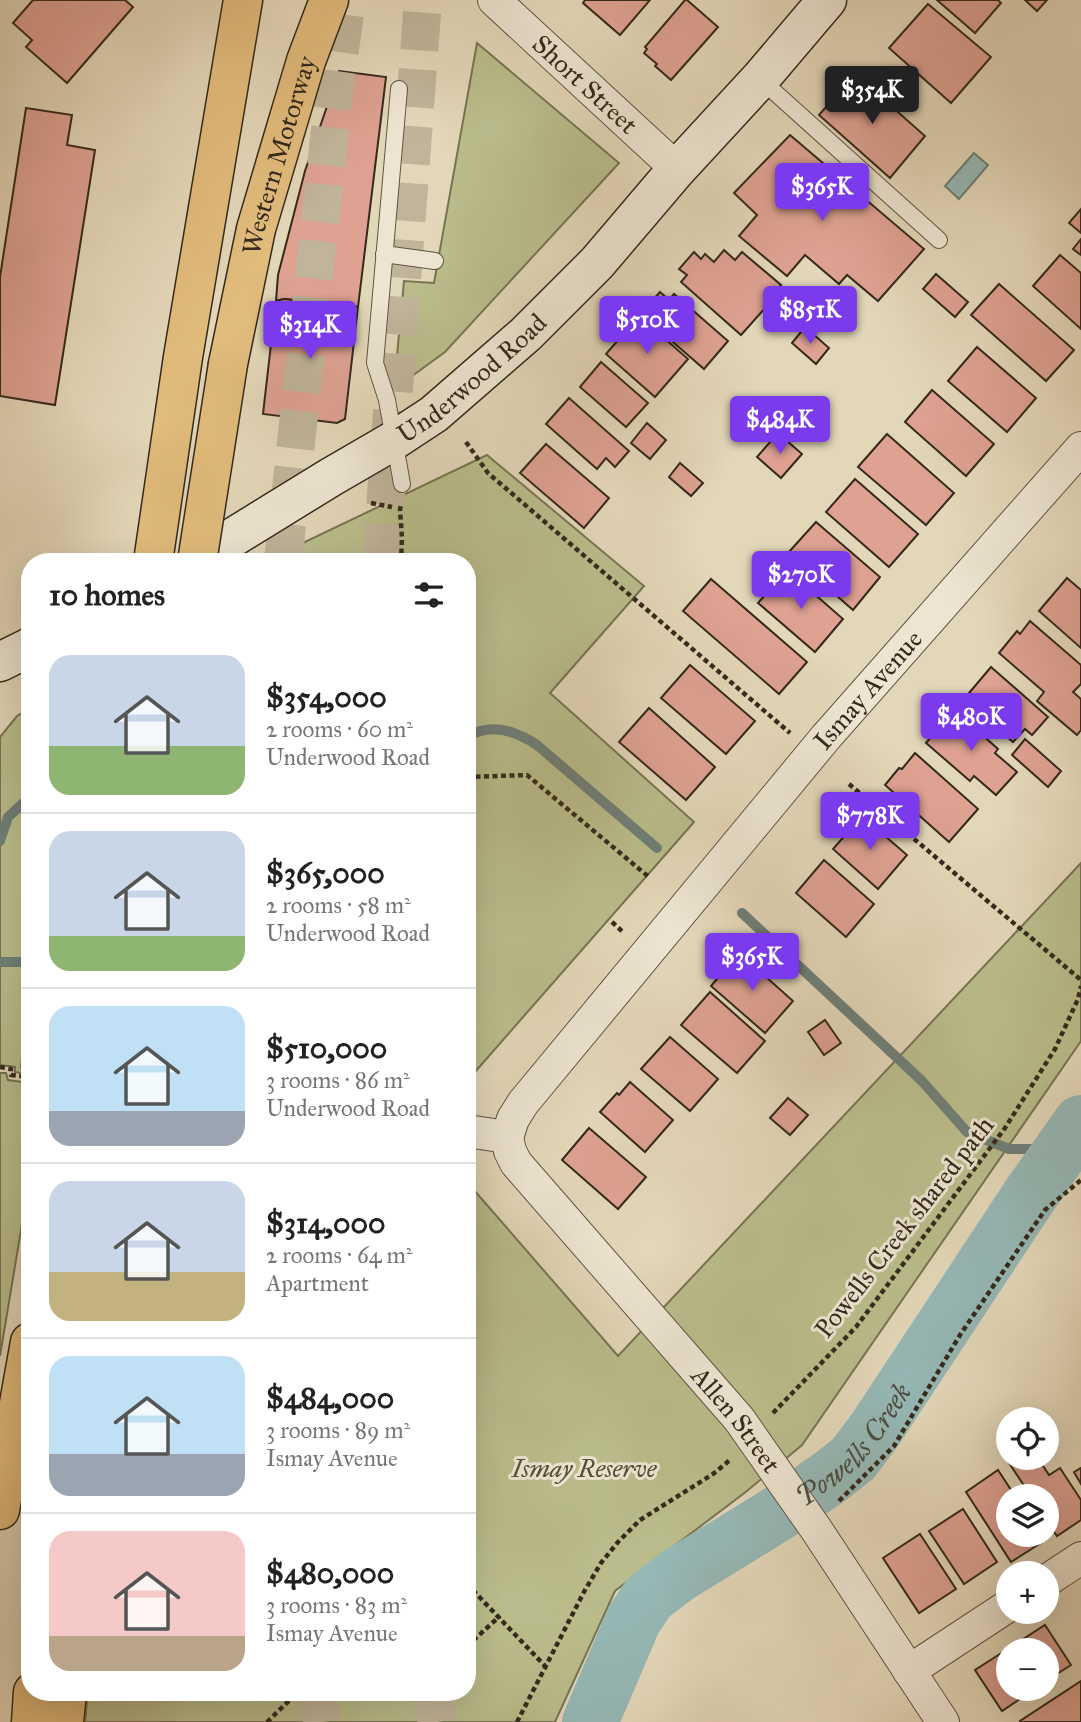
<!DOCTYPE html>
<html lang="en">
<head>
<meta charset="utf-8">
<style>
  body { margin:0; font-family:"IM FELL Great Primer",serif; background:#f2f2f2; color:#222; height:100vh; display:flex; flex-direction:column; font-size:26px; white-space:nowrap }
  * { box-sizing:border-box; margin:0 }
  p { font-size:23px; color:#767676 }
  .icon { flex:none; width:38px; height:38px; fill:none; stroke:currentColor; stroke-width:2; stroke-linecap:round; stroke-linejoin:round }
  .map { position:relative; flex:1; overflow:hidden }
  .details { position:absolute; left:21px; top:553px; width:455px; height:1148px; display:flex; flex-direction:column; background:#fff; border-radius:28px; box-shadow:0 7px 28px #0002 }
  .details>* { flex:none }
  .controls { position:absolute; left:996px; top:1407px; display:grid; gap:14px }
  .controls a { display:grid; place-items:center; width:63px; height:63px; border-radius:50%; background:#fff; box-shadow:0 7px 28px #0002; font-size:35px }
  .price { position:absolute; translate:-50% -60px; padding:0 16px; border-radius:7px; background:#7c3aed; color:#fff; font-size:23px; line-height:46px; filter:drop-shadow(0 2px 4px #0008) }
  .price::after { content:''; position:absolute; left:50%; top:42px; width:21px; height:16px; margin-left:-10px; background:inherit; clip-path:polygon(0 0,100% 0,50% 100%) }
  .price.selected { background:#222; color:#fff }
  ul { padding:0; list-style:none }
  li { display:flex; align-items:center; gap:21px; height:175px; padding:0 28px }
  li+li { border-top:2px solid #e0e0e0 }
  li span { display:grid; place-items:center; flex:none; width:196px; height:140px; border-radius:21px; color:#555 }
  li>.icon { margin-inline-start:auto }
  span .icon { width:84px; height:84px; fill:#fffc; stroke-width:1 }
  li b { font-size:30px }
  h2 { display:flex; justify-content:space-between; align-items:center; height:84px; padding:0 28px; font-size:30px }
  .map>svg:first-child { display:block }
  .green { fill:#babd8b; stroke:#777454; stroke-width:2 }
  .water { fill:#96b8b5; stroke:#6f7f78; stroke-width:2 }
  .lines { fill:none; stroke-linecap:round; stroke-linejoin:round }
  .stream { stroke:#6f7f78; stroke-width:10 }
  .river { stroke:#96b8b5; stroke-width:56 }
  .building { fill:#dea192; stroke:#342a1c; stroke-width:2 }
  .motorway-tunnel { stroke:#c0b49a; stroke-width:38; stroke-dasharray:38 19; stroke-linecap:butt }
  .service-casing { stroke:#605543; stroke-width:18 }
  .minor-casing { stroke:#605543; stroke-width:34 }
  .secondary-casing { stroke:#342a1c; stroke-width:41 }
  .motorway-casing { stroke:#342a1c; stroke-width:41 }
  .path { stroke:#342a1c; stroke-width:4.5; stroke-dasharray:5 3.5; stroke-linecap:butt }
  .service { stroke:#ede5d2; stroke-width:16 }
  .minor { stroke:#ede5d2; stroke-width:32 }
  .secondary { stroke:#ede5d2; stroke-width:38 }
  .motorway { stroke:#e2bc7c; stroke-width:38 }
  .motorway-bridge-casing { stroke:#342a1c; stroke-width:41; stroke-linecap:butt }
  .motorway-bridge { stroke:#e2bc7c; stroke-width:38 }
  .labels { text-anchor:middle; stroke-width:6; stroke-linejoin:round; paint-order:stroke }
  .street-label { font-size:26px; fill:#342a1c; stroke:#ede5d2 }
  .park-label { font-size:26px; font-style:italic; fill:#564f38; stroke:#ede5d2 }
  .water-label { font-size:28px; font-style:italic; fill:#4c4e42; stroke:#ede5d2 }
</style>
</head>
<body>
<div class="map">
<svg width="1081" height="1722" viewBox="0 0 1081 1722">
  <rect width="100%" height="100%" fill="#e3d7b9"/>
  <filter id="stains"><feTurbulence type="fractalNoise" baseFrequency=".00286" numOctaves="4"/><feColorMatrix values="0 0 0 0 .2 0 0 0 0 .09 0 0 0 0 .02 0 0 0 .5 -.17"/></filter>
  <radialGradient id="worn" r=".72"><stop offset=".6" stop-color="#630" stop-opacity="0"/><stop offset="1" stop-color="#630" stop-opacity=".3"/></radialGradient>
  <g class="green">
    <polygon points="477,43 619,163 445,352 408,379 395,377 404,281 434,283"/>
    <polygon points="487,455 644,586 550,693 694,822 467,1081 467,562 263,562"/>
    <polygon points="30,708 30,1048 23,1048 21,1068 26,1069 25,1074 15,1072 15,1067 0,1065 0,737 17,716"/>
    <polygon points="1081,863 1081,1041 802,1445 747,1491 615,1591 555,1722 85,1722 88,1692 467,1692 467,1182 618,1356"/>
    <polygon points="0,1073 6,1073 8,1080 30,1083 30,1176 0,1356"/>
  </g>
  <polygon class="water" points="974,153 988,165 959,199 945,186"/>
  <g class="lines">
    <g class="stream">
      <path d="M467,737C491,722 516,731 537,745L657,848"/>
      <polyline points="0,841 8,817 30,797"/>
      <polyline points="742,913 922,1081 967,1132 1009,1149 1036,1149 1071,1138"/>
      <polyline points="0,962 30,962"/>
    </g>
    <path class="river" id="s1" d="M590,1722L634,1619L649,1597L678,1575L777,1514L830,1477L853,1459L875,1430L1030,1195L1081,1123"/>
  </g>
  <g class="building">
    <polygon points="33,0 125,0 133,7 67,83 26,47 32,40 13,23"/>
    <polygon points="585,0 650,0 620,35 583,3"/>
    <polygon points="685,0 687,0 718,27 671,80 655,66 657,64 644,53 647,49 645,47"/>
    <polygon points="937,0 998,0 1001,3 975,33"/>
    <polygon points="1025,0 1047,0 1037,11"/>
    <polygon points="928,4 991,57 951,103 889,48"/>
    <polygon points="339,71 386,77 358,307 284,299 276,301 278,275 305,171"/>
    <polygon points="855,74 925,136 890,178 819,115"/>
    <polygon points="26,108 72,115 67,145 95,150 55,405 0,396 0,277"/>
    <polygon points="790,135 924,249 878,301 847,275 839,284 805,255 787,276 739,236 757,215 734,193"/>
    <polygon points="1081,209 1081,233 1069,223"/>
    <polygon points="1081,239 1081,255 1073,249"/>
    <polygon points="724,250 735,260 742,252 781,285 764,306 766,307 741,335 681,282 687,275 679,269 694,252 701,259 705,254 714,262"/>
    <polygon points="1060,255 1081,273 1081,329 1033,286"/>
    <polygon points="936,274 968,302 955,317 923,289"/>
    <polygon points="999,284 1074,350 1046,381 971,315"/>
    <polygon points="660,292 669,300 674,294 728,341 704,369 650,322 653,318 644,310"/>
    <polygon points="284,299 358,307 345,419 337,423 263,414 276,301"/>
    <polygon points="639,316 688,359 655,397 606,354"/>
    <polygon points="805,327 829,348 816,364 792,343"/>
    <polygon points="977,347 1036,398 1007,432 948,381"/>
    <polygon points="601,362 648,403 626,427 580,387"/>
    <polygon points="932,390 994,444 966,476 905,422"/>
    <polygon points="569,398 629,451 615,467 606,458 597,469 546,424"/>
    <polygon points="647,423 666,440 650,459 631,443"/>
    <polygon points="778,433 802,454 781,478 757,457"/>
    <polygon points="887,434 954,493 926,525 858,467"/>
    <polygon points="546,444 609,498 584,528 520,473"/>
    <polygon points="680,463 703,483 691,496 669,477"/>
    <polygon points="855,479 918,534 889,567 826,512"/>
    <polygon points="816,522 880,577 853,610 788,553"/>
    <polygon points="787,570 843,619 815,652 758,603"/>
    <polygon points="1067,578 1081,590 1081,648 1039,611"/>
    <polygon points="711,579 807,662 779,694 683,611"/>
    <polygon points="1030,621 1081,665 1081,684 1073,692 1081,699 1081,730 1077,735 1037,701 1044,692 999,653 1017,631 1020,634"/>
    <polygon points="690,665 755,721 726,754 661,698"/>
    <polygon points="991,667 1048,717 1032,735 1025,729 1013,742 964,699"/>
    <polygon points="649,708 715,767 686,800 619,742"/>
    <polygon points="954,710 998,749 995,753 1017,772 996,795 974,776 970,781 926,743"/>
    <polygon points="1025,739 1061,771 1048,787 1012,755"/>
    <polygon points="915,753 978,809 949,842 885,785 899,768 902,769"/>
    <polygon points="862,816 907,855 878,889 833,849"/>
    <polygon points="824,860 874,904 846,937 796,893"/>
    <polygon points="739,953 793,1001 765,1033 711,986"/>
    <polygon points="710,992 765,1041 737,1073 681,1025"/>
    <polygon points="825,1020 841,1043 824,1055 808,1032"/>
    <polygon points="670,1037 718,1079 690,1111 641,1069"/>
    <polygon points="630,1082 673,1120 645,1152 600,1112 617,1093 619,1095"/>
    <polygon points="788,1098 808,1115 790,1135 770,1118"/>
    <polygon points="589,1128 646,1177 618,1209 562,1160"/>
    <polygon points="1008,1451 1008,1458 1038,1458 1049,1475 1060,1468 1081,1500 1081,1520 1057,1536 1046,1520 1046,1496 1031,1496 1003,1454"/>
    <polygon points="1081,1468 1081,1484 1074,1472"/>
    <polygon points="998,1470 1015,1496 1008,1496 1008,1535 1040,1535 1044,1541 1011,1562 966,1492"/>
    <polygon points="963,1509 997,1562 964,1584 929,1531"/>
    <polygon points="920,1534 956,1589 919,1613 883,1558"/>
    <polygon points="1045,1625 1071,1665 1046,1681 1046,1650 1008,1650 1008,1689 1035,1689 1002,1711 975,1670"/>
    <polygon points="1081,1681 1081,1722 1021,1722 1020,1721"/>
  </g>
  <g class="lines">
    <g class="motorway-tunnel">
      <polyline points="283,562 335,84 347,0"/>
      <polyline points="381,562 423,0"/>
      <polyline points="318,1692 322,1722"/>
      <polyline points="433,1692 437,1722"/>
    </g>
    <g class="service-casing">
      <g id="service">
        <polyline points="760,79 939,240"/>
        <polyline points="399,89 375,363 387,400 402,484"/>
        <polyline points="384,254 435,261"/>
      </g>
    </g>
    <g class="minor-casing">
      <g id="minor">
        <path id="s2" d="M494,0L677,169"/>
        <polyline points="467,1131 507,1137"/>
        <path id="s3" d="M507,1137L513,1119L523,1103L826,737L1081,448"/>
        <path id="s4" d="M507,1137L510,1151L516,1163L739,1419L816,1529L943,1722"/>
        <polyline points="1046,1581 1081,1558"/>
        <polyline points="909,1671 1008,1606"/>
      </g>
    </g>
    <g class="secondary-casing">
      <g id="secondary">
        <path id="s5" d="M214,549L331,477L393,441L434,414L526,334L597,263L677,169L760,79L827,0"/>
        <polyline points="0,662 30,647"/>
      </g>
    </g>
    <g class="motorway-casing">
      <g id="motorway">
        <path id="s6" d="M228,364L256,229L306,61L329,0"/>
        <polyline points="153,562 183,357 243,0"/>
        <polyline points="0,1510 30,1342"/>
        <polyline points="31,1722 33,1692"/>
        <polyline points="64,1722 67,1692"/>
      </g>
    </g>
    <g class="path">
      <polyline points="466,442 488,473 790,733"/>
      <polyline points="371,503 392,507"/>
      <polyline points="401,562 402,538 400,509 401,506"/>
      <polyline points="467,777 527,775 650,878"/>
      <polyline points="849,784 1081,980"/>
      <polyline points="612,922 624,933"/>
      <polyline points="30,1051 25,1051 24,1066 30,1067"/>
      <polyline points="0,1067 11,1069 11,1075 30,1077"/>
      <polyline points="773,1413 856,1327 1005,1128 1055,1049 1078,999 1081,986"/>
      <polyline points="839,1501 894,1446 960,1335 1045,1210 1081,1180"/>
      <polyline points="467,1584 545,1666"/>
      <polyline points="467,1646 500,1616"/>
      <polyline points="267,1722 298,1692"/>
      <polyline points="517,1722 585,1590 601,1563 618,1542 640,1520 713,1474 730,1460"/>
    </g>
    <use href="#service" class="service"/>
    <use href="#minor" class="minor"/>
    <use href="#secondary" class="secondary"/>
    <use href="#motorway" class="motorway"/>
    <g class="motorway-bridge-casing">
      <polyline id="motorway-bridge" points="197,562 228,364"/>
    </g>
    <use href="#motorway-bridge" class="motorway-bridge"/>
  </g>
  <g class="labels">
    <g class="street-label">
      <text dy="9" stroke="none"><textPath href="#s2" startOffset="124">Short Street</textPath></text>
      <text dy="9" stroke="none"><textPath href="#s6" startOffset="215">Western Motorway</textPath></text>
      <text dy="9" stroke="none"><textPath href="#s5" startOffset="310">Underwood Road</textPath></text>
      <text dy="9" stroke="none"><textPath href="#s3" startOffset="576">Ismay Avenue</textPath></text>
      <text transform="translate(904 1227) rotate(-52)" y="9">Powells Creek shared path</text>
      <text dy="9" stroke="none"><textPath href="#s4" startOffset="366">Allen Street</textPath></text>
    </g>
    <g class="park-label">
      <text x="584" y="1477">Ismay Reserve</text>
    </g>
    <g class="water-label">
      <text dy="10" stroke="none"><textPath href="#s1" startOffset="396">Powells Creek</textPath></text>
    </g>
  </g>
  <rect width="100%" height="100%" filter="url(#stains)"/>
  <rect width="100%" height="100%" fill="url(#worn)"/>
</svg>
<div class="controls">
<a><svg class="icon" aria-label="locate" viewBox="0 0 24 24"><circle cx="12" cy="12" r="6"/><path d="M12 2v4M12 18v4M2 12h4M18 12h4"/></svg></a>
<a><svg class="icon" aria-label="layers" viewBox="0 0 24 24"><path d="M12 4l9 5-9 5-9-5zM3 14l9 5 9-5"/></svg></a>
<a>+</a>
<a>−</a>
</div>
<b class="price selected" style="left:872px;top:126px">$354K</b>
<b class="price" style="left:822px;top:223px">$365K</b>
<b class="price" style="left:810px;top:346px">$851K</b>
<b class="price" style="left:647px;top:356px">$510K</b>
<b class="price" style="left:310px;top:361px">$314K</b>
<b class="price" style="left:780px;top:456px">$484K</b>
<b class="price" style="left:801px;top:611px">$270K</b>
<b class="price" style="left:971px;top:753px">$480K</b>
<b class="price" style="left:870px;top:852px">$778K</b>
<b class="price" style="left:752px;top:993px">$365K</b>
<section class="details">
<h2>10 homes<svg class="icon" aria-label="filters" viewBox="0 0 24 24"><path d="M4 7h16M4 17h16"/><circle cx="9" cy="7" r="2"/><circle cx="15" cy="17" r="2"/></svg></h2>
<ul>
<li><span style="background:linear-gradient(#c9d6e8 65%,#8fb573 0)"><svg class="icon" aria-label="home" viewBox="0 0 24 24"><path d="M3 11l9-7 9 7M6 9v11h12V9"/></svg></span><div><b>$354,000</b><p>2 rooms · 60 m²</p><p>Underwood Road</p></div></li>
<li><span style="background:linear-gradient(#c9d6e8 75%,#8fb573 0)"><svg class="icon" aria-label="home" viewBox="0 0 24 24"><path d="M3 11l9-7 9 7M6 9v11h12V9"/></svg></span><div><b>$365,000</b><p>2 rooms · 58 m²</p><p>Underwood Road</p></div></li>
<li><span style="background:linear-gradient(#bfe0f5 75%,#9aa5b1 0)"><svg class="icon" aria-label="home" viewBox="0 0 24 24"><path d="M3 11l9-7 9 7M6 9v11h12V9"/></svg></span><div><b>$510,000</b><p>3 rooms · 86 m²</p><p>Underwood Road</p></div></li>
<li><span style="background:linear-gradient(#c9d6e8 65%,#c2b280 0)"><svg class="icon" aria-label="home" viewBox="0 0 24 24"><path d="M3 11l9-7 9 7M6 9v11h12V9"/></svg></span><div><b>$314,000</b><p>2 rooms · 64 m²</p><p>Apartment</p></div></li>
<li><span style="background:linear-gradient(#bfe0f5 70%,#9aa5b1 0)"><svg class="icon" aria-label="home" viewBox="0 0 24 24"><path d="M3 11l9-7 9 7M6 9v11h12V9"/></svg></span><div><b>$484,000</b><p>3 rooms · 89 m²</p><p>Ismay Avenue</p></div></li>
<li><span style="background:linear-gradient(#f6c9c9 75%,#b9a48a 0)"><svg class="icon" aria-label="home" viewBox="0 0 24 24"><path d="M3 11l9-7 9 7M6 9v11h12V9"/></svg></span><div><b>$480,000</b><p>3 rooms · 83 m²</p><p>Ismay Avenue</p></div></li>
</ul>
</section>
</div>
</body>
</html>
